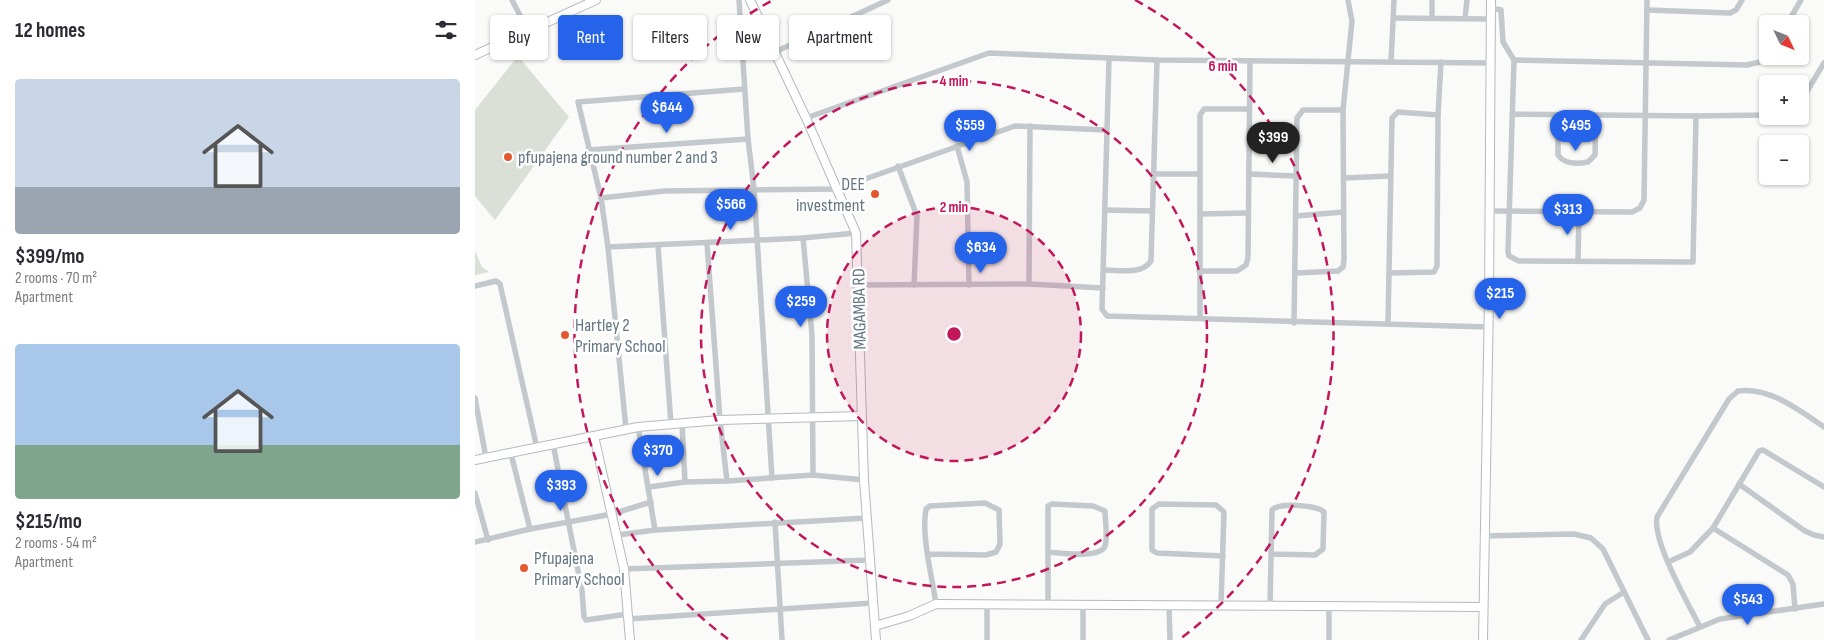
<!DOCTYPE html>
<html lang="en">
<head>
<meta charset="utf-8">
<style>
  body { margin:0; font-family:"Sofia Sans Condensed",sans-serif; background:#f7f7f7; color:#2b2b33; height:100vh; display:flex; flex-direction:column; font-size:19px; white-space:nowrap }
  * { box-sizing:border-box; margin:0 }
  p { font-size:16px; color:#7c7c81 }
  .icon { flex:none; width:28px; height:28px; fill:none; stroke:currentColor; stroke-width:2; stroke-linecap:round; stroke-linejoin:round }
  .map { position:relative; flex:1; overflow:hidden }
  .side { display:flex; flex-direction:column; background:#fff; width:475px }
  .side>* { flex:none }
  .top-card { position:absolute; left:15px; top:15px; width:475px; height:45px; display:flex; gap:10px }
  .needle { width:32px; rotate:133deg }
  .buttons { position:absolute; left:1284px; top:15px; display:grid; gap:10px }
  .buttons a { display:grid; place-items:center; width:50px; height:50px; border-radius:5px; background:#fff; box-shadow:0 1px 4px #0004; font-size:25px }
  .price { position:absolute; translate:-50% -42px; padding:0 11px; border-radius:18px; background:#2563eb; color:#fff; font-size:16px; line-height:32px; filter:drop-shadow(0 1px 2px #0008) }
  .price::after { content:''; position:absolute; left:50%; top:30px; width:15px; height:11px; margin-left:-8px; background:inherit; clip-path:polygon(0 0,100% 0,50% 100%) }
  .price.selected { background:#222; color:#fff }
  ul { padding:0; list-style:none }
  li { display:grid; align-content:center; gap:10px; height:265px; padding:0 15px }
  li span { display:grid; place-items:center; height:155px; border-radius:5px; color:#555 }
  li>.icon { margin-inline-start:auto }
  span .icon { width:90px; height:90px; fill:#fffc; stroke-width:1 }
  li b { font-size:21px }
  h2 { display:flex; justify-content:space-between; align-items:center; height:60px; padding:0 15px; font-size:21px }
  .tag { padding:0 18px; border-radius:5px; background:#fff; box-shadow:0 1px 4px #0004; font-size:18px; line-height:45px }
  .tag.selected { background:#2563eb; color:#fff }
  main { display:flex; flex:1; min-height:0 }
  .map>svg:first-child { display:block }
  .green { fill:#dadfd7 }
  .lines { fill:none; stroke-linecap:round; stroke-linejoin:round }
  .secondary-casing { stroke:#b3babf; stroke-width:10 }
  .street { stroke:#c3c8cc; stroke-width:5.5 }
  .secondary { stroke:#fff; stroke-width:8 }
  .ring { fill:none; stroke:#c2185b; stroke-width:2.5; stroke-dasharray:9 6 }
  .poi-dot { fill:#e4572e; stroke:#fff; stroke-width:2 }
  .labels { text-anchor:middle; stroke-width:5; stroke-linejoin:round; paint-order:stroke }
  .poi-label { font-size:18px; fill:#657683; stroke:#fff; text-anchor:start }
  .street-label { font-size:18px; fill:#657683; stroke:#fff }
  .centre { fill:#c2185b; stroke:#fff; stroke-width:2.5 }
  .ring-label { font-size:15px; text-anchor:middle; font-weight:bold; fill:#c2185b; stroke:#fff; stroke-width:5; stroke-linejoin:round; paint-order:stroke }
</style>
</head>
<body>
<main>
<section class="side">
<h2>12 homes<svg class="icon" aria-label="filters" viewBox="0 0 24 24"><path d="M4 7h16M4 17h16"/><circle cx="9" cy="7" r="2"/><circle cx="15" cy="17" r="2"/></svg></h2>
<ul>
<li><span style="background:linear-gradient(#c9d6e8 70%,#9aa5b1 0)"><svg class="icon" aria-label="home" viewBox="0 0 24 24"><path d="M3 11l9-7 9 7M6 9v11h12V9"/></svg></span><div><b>$399/mo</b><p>2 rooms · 70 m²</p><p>Apartment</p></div></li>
<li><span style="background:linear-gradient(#a9c7e8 65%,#7fa58c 0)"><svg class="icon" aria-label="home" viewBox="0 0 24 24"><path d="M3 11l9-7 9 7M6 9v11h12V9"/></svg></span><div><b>$215/mo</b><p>2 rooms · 54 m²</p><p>Apartment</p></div></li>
</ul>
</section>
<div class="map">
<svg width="1349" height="640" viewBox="0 0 1349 640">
  <rect width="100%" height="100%" fill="#fafaf8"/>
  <g class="green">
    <polygon points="43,56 94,117 20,220 0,196 0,110"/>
    <polygon points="0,251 7,267 14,272 0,275"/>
  </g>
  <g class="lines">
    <g class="secondary-casing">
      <g id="secondary">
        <polyline points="275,0 331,118 381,233 389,480 401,640"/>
        <polyline points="0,55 121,0"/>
        <polyline points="119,436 149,569 155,640"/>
        <polyline points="0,460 163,427 245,420 386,416"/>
        <polyline points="400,626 434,616 461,604 1008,607"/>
        <polyline points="1008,640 1014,299 1016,0"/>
      </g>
    </g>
    <g class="street">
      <polyline points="37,0 53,31"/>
      <polyline points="264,0 273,139 279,189 297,478"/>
      <polyline points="957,0 957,17"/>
      <polyline points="1015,8 1026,10 1028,42 1039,60"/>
      <polyline points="1172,10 1255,13 1261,10 1267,0"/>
      <polyline points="919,18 1014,19"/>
      <polyline points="990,18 992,0"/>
      <polyline points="1312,24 1326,0"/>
      <polyline points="300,52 413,0"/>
      <polyline points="634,59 627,309 632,316 1013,327"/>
      <polyline points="916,62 919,0"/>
      <polyline points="1325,103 1349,63"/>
      <polyline points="1037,114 1221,116 1218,262 1044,261 1034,256 1033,252 1039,60 1272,65 1285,62 1292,56"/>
      <path d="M1083,115V155C1090,165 1103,164 1113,162L1120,155L1121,116"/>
      <polyline points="1221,116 1292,115"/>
      <polyline points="331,118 514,53 682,60 1014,63"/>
      <polyline points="482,146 492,182 494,285"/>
      <polyline points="113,150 273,139"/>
      <polyline points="423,166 442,216 439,285"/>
      <polyline points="678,174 724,174"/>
      <polyline points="774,174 820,176"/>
      <polyline points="869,178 915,176"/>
      <polyline points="126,198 189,191 362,189 540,126 631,130"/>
      <polyline points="630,210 677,211"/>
      <polyline points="1014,211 1157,212 1165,208 1169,200 1172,0"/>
      <polyline points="725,214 772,213"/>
      <polyline points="821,216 868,212"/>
      <polyline points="328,238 337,335 338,475"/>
      <polyline points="232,243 245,420 252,481"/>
      <polyline points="183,246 196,424"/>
      <polyline points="133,247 328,238 381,233"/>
      <polyline points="1103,261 1104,211"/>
      <path d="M629,270C644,270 667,275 676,261L682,60"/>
      <polyline points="724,271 762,271 771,265 773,258 775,61"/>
      <polyline points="821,273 863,271 868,267 869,260 868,110 877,21 873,0"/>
      <polyline points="915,273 959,272 962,266 963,115 966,62"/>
      <polyline points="554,284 555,126"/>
      <polyline points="384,285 554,284 628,288"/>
      <polyline points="0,286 21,281 25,284 62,448"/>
      <polyline points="725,318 725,115 729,109 773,109"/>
      <polyline points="819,323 822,118 828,110 868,110"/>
      <polyline points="913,323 917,118 923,112 963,115"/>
      <polyline points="0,398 11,458"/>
      <polyline points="207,423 210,482"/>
      <polyline points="163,427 180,530"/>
      <polyline points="151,429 133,247 126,198 103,102 269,89"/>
      <polyline points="78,444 107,591 109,617 111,620 153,614"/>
      <polyline points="36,454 55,529"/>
      <polyline points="1264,484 1330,531 1339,535 1349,537"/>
      <polyline points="174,487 210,482 252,481 338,475 389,480"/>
      <polyline points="0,493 13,540"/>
      <polyline points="300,522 307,640"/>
      <polyline points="1238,528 1313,575 1318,584 1320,609"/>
      <polyline points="143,535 180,530 392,518"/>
      <polyline points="1008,536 1099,534 1116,538 1128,549 1173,640"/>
      <polyline points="0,542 55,529 137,514 176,502"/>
      <path d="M453,554L511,555L521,552L525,544L524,510L510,503L455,506L451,509C446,536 457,576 461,604"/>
      <polyline points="1193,562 1215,552 1238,528 1284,451 1288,450 1349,487"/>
      <polyline points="149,569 395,560"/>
      <polyline points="746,604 749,512 741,505 684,504 677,509 677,550 682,553 748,556"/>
      <path d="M573,605V506L577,504L618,506L630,511C630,521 633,537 630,546C625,559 585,553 573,552"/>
      <path d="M795,605L797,510C803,502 842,505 849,512L848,549L840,555L796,554"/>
      <polyline points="512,606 512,640"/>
      <polyline points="694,606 695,640"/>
      <polyline points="854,607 854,640"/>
      <polyline points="153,619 398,603"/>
      <path d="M1225,627C1213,603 1177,541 1182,517L1254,399L1263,391C1295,387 1324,410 1349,427"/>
      <polyline points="608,640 608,606"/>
      <polyline points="1106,640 1130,604 1149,592"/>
      <polyline points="1194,640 1245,619 1349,604"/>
    </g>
    <use href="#secondary" class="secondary"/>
  </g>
  <circle cx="479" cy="334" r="127" fill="#c2185b" fill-opacity=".12"/>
  <g class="ring">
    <circle cx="479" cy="334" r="127"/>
    <circle cx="479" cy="334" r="253"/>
    <path d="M253 639A380 380 0 0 1 298 0M660 0A380 380 0 0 1 705 639"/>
  </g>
  <g class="poi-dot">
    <circle cx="33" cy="157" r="5"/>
    <circle cx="400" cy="194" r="5"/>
    <circle cx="90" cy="335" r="5"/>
    <circle cx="49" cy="568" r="5"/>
  </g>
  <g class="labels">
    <g class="poi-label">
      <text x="43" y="163">pfupajena ground number 2 and 3</text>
      <text x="390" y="190" text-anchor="end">DEE<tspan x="390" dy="21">investment</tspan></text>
      <text x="100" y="331">Hartley 2<tspan x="100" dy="21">Primary School</tspan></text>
      <text x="59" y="564">Pfupajena<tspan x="59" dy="21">Primary School</tspan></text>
    </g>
    <g class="street-label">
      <text transform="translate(384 309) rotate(-91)" y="6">MAGAMBA RD</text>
    </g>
  </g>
  <circle cx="479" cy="334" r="8" class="centre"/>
  <g class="ring-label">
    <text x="748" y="71">6 min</text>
    <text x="479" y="86">4 min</text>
    <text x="479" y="212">2 min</text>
  </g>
</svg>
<div class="buttons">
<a><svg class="needle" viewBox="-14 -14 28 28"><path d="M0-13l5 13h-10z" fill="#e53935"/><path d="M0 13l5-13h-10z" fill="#7c7c81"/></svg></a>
<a>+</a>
<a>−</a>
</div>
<b class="price" style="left:192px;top:134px">$644</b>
<b class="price" style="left:495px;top:152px">$559</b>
<b class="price" style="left:1101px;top:152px">$495</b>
<b class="price selected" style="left:798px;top:164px">$399</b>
<b class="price" style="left:256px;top:231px">$566</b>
<b class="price" style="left:1093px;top:236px">$313</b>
<b class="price" style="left:506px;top:274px">$634</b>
<b class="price" style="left:1025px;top:320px">$215</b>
<b class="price" style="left:326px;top:328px">$259</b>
<b class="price" style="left:183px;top:477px">$370</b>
<b class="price" style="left:86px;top:512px">$393</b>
<b class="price" style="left:1273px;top:626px">$543</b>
<div class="top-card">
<a class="tag">Buy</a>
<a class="tag selected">Rent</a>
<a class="tag">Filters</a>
<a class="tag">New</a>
<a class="tag">Apartment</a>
</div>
</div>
</main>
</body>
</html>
